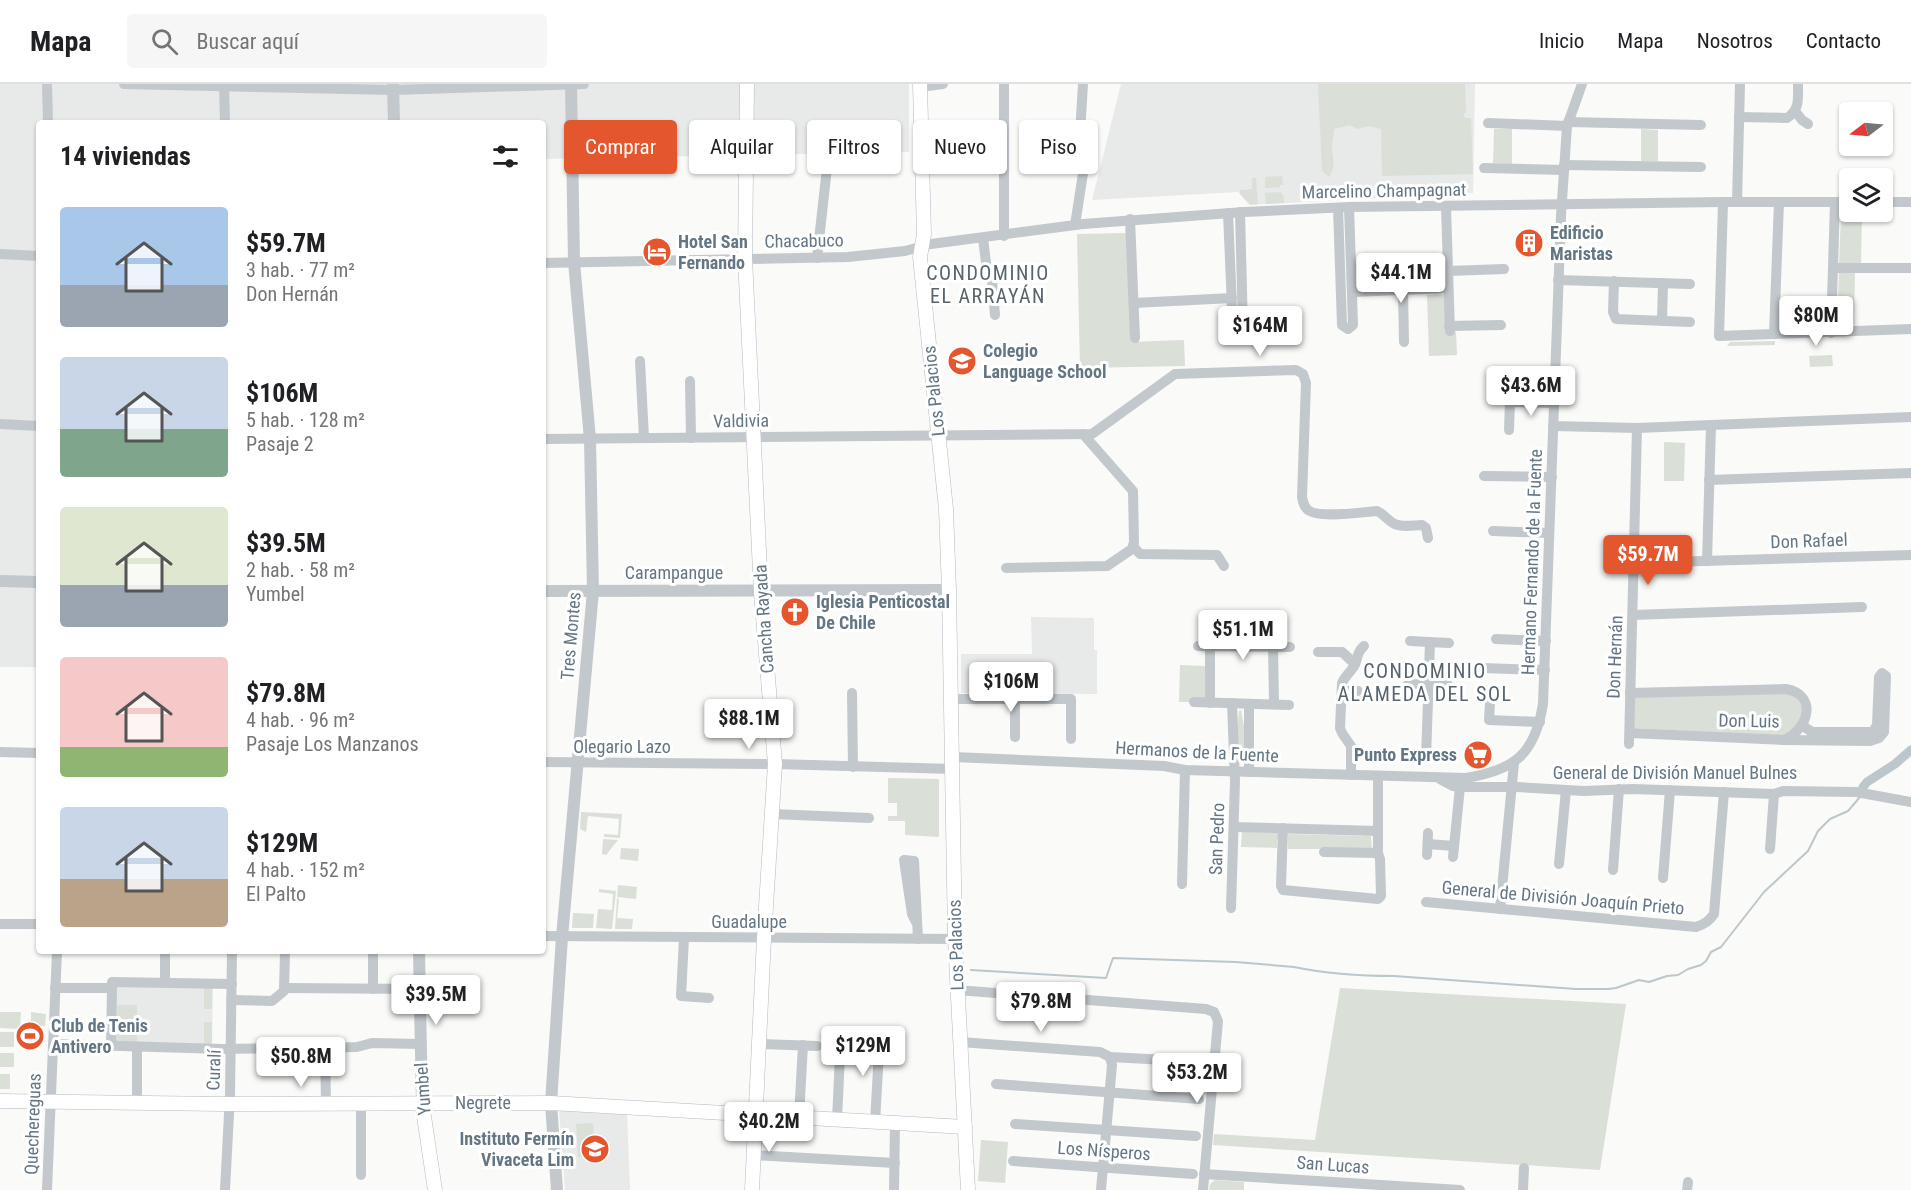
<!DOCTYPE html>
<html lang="es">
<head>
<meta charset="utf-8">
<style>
  body { margin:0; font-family:"Roboto Condensed",sans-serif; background:#f6f6f6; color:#202124; height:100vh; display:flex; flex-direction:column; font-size:22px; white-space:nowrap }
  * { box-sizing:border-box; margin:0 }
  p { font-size:20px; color:#757577 }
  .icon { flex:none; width:33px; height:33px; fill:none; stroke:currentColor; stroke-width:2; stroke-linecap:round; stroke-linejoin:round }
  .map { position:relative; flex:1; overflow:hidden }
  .panel { position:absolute; left:36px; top:36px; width:510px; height:834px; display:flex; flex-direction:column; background:#fff; border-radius:6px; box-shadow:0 2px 4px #0004 }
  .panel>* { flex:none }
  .hud { position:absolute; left:564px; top:36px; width:570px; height:54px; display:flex; gap:12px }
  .needle { width:39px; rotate:254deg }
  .controls { position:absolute; left:1839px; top:18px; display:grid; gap:12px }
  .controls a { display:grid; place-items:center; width:54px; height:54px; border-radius:6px; background:#fff; box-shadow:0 2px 4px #0004; font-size:30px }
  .price { position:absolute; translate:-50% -51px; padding:0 14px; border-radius:6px; background:#fff; color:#222; font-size:20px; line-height:39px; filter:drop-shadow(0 2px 3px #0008) }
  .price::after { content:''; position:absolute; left:50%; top:36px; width:18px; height:14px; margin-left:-9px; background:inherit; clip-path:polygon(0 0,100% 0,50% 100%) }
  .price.active { background:#e4572e; color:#fff }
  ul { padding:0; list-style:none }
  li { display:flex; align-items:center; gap:18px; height:150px; padding:0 24px }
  li span { display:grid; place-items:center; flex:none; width:168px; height:120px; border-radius:6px; color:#555 }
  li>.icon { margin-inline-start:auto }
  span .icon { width:72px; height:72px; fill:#fffc; stroke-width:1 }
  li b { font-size:26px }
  h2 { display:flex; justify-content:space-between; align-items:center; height:72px; padding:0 24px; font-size:26px }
  .tag { padding:0 21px; border-radius:6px; background:#fff; box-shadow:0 2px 4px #0004; font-size:21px; line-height:54px }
  .tag.active { background:#e4572e; color:#fff }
  header { display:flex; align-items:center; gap:36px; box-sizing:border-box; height:84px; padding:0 30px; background:#fff; border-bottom:2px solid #e0e0e0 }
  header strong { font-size:28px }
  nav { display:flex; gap:33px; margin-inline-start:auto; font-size:21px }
  .search { width:420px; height:54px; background:#f6f6f6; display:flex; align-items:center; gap:15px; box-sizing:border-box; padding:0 21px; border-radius:6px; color:#757577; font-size:22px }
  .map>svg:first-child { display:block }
  .built { fill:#e8e9e9 }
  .green { fill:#dadfd7 }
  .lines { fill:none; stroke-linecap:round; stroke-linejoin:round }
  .stream { stroke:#bbc7cb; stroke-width:2 }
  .canal { stroke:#bbc7cb; stroke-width:9 }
  .secondary-casing { stroke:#b3babf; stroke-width:15 }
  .minor { stroke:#c3c8cc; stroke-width:10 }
  .tertiary { stroke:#c3c8cc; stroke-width:12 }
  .secondary { stroke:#fff; stroke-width:14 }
  .labels { text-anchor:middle; stroke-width:6; stroke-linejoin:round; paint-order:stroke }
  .street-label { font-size:18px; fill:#657683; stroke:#fff }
  .poi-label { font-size:18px; font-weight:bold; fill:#657683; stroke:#fff; text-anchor:start }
  .neighbourhood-label { font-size:20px; letter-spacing:1.5px; fill:#57646e; stroke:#fff }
</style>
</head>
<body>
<header>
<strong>Mapa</strong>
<div class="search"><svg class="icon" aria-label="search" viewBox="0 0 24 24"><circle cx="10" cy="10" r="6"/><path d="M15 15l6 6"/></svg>Buscar aquí</div>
<nav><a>Inicio</a><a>Mapa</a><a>Nosotros</a><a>Contacto</a></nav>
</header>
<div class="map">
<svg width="1911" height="1106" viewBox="0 0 1911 1106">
  <rect width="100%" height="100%" fill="#fafaf8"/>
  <g class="built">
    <polygon points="0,0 909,0 909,68 543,75 543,39 39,39 39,583 0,583"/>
    <polygon points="1121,0 1475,0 1473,109 1250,121 1238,108 1092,116"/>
    <polygon points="1031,533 1094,534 1094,566 1097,566 1097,610 961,609 961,570 1032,570"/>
    <polygon points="116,901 213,902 212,960 115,959"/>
    <polygon points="559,1026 610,1030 627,1029 630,1106 565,1106"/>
  </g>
  <g class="green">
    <path d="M1318,0H1465L1466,29L1463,30L1465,34H1471L1473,90L1382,92L1381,45L1369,42L1357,45L1350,41L1334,45C1334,52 1331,58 1332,65C1333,75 1336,83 1329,93L1322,87Z"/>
    <polygon points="1494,45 1512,45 1512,80 1493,79"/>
    <polygon points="1641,45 1658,46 1658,77 1641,77"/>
    <polygon points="1282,92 1283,101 1280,101 1280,103 1265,104 1265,93"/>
    <polygon points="1252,94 1256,94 1258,120 1250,121 1240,110 1240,106 1252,105"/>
    <polygon points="1281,108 1281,110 1283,110 1284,119 1266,120 1265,109"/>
    <polygon points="1843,127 1862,128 1861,181 1839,181 1841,129"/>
    <polygon points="1127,149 1131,258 1184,256 1185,282 1080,284 1077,150"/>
    <polygon points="1839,188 1855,188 1854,240 1841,240 1837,238"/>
    <polygon points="1445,210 1447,249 1456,248 1457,271 1429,272 1427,211"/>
    <polygon points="1775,257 1775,261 1727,262 1730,258"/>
    <polygon points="1832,271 1833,282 1810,283 1809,272"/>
    <polygon points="1664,358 1685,359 1684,397 1664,397"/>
    <polygon points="1180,581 1206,582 1207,613 1192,618 1179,618"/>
    <polygon points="1780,608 1794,611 1803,623 1801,638 1783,652 1634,644 1634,615 1636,613"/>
    <polygon points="1241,626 1244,642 1245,664 1242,677 1240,679 1237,643 1239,627"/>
    <polygon points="888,694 939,695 939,753 905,751 905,737 888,737 888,732 897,732 897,719 888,719"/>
    <polygon points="581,728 622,730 620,754 604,753 604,750 618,751 619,735 588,732 586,748 580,745"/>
    <polygon points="1242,748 1277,749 1280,754 1277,756 1277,764 1241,763"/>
    <polygon points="1288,750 1371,752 1372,765 1288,765"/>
    <polygon points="603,755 618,756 606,771 602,770"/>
    <polygon points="621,764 639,765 638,777 620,775"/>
    <polygon points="618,801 637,803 636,815 617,813"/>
    <polygon points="599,805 616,807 612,845 596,844 598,825 612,826 613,810 599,808"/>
    <polygon points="617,814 619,815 617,834 633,835 632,845 615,845"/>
    <polygon points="573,829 594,830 593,844 572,844"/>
    <rect x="204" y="902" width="8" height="23"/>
    <polygon points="1340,904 1626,920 1600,1086 1213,1061 1214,1050 1315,1056"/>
    <polygon points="117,921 137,921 137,958 116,958"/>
    <polygon points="0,928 21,928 20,945 0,944"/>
    <polygon points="31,928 46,930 45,942 31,942"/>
    <rect x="204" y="938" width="8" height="22"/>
    <rect x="0" y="948" width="14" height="15"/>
    <rect x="0" y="969" width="14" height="14"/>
    <rect x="0" y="990" width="10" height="15"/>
    <polygon points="593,1039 595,1072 578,1073 576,1040"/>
    <polygon points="981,1056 1008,1058 1005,1099 978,1097"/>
    <polygon points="1215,1096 1244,1098 1244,1106 1209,1106 1210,1100"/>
  </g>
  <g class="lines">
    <path class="stream" d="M971,886L1106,894L1113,874L1236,878L1294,883C1328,890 1360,892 1394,892L1576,905H1608L1616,904L1639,896L1649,898L1667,892L1678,891L1688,885L1701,881L1706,877L1711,868L1721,863L1764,808L1808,767L1818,747L1830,735L1848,727L1860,713"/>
    <polyline class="canal" points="1863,703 1867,698 1895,680 1911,666"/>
    <g class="secondary-casing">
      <g id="secondary">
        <polyline points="747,0 745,174 761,508 775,680 764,854 752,1106"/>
        <polyline points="920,0 924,150 920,173 946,425 949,506 955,855 968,1106"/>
        <polyline points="0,1017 221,1020 551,1019 965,1043"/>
        <polyline points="422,1019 435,1106"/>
      </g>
    </g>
    <g class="minor">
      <polyline points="47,0 48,39"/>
      <polyline points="124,0 393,6 584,0"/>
      <polyline points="224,0 225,39"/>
      <polyline points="920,3 943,0"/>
      <polyline points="1795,27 1802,36 1808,40"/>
      <path d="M1739,33L1787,34C1800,26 1798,14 1798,0"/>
      <polyline points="1568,38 1701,41"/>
      <polyline points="1488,39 1567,42"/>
      <polyline points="1564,81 1701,83"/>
      <polyline points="1484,84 1564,86"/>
      <polyline points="1723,118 1719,252 1911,245"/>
      <polyline points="1737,118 1740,0"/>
      <polyline points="1882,118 1911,118"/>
      <polyline points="1446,123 1450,247"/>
      <polyline points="1338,124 1342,241 1348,245 1353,241 1349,123"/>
      <polyline points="1228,129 1233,247 1238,249 1243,246 1240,128"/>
      <polyline points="1130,135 1135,254"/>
      <polyline points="1075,141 1084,83 1079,67 1083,0"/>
      <polyline points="1004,152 1004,0"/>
      <polyline points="983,154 987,187 992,197 995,231"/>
      <polyline points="0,170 39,172"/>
      <polyline points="817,174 828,75"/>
      <polyline points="543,179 848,173 905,167 931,160 1083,140 1244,128 1349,123 1723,118 1850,118"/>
      <polyline points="1833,184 1911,184"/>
      <polyline points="1448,187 1504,185"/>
      <polyline points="1558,196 1690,200"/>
      <polyline points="1614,197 1613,228 1616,235 1690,238"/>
      <polyline points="1403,206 1404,258"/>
      <polyline points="1352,208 1448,204"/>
      <polyline points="1134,219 1232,214"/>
      <polyline points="1662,237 1663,199"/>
      <polyline points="1449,242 1501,241"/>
      <polyline points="1831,249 1835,118"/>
      <polyline points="1774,250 1779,118"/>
      <polyline points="640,277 644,354"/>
      <polyline points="690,297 691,354"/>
      <polyline points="1510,318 1554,319"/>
      <polyline points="0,340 39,342"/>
      <polyline points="1553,342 1637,344 1911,333"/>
      <polyline points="1509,346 1511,288"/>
      <path d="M543,355L1092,350L1175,290L1296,286L1303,290L1306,299L1302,413C1303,418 1304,423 1308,426C1319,435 1362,428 1377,427C1384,430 1386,435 1393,439C1401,444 1414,441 1422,441L1426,444L1428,454"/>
      <polyline points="1484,392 1552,393"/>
      <polyline points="1709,396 1911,389"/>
      <polyline points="1493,447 1549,449"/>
      <polyline points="1133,462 1140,470 1217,471 1224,482"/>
      <polyline points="1707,477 1711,341"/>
      <polyline points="1634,479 1911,471"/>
      <polyline points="1006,484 1107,482 1132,465 1134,458 1133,407 1083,350"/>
      <polyline points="1633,531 1862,523"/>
      <polyline points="1496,555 1546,557"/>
      <polyline points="1410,557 1449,559"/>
      <polyline points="1198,562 1290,563"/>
      <polyline points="1273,563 1274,620"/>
      <polyline points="1318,568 1342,568 1355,580"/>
      <polyline points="1482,584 1545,586"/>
      <polyline points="1408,600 1448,601"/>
      <polyline points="1342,607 1358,607"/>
      <polyline points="852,609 853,683"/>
      <polyline points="952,615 1071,615 1071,655"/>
      <polyline points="1015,615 1015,653"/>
      <polyline points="1194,618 1289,621"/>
      <polyline points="1490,618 1489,636 1540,638"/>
      <polyline points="1210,619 1210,562"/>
      <polyline points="1249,620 1249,688"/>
      <path d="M1630,649L1784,656C1809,645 1818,611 1786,605L1630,609"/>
      <polyline points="1785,656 1870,657 1879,654 1884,648 1886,592 1882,589 1879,593 1877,641 1873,648 1812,648 1803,642"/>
      <polyline points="1629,660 1637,344"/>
      <polyline points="0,668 39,669"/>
      <path d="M953,673L1164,682L1185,686L1466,694C1515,686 1535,670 1543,620L1561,132L1567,42L1582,0"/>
      <polyline points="1426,674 1430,558"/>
      <polyline points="543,678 775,680 953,685"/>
      <path d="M1351,691V662L1342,649L1340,644L1342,599C1345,592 1348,591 1352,585C1359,577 1355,569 1364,562"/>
      <polyline points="1440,695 1453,702 1460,703 1516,703 1584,707 1633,705 1774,710 1783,707 1856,708 1911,718"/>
      <polyline points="772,730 869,734"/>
      <polyline points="1234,743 1378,747"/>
      <polyline points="1283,744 1281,802 1283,806 1378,815 1381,812 1380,775 1378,769 1378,692"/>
      <polyline points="1428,760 1454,762"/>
      <polyline points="1770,765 1774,710"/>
      <polyline points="1324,768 1378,769"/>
      <polyline points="1427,771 1428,749"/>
      <polyline points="1453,773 1460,703"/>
      <polyline points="1559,780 1566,706"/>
      <polyline points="1613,786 1619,705"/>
      <polyline points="1663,794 1670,706"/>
      <polyline points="1182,800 1185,686"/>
      <path d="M1426,818L1696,843C1705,840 1709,837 1714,830L1724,708"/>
      <polyline points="1231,824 1235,697 1232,619"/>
      <polyline points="1500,825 1514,679"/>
      <polyline points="916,838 912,830 904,776 914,777 918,855"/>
      <polyline points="0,840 39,840"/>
      <polyline points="543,852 955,855"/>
      <polyline points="684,854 681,912 709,914"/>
      <polyline points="165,867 165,898"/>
      <polyline points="373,867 373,905"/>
      <polyline points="55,904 112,904 112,898 232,900"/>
      <polyline points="284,904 420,905"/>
      <polyline points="957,906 1206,925 1214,928 1218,937 1203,1106"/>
      <polyline points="231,916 272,917 284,907 285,867"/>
      <polyline points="960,958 1100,968 1110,973 1204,978"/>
      <polyline points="53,960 222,965 357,963 372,959 421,960"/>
      <polyline points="759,960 817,962"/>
      <polyline points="111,963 112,904"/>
      <polyline points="325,963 326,1020"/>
      <polyline points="996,1000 1199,1015"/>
      <polyline points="137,1019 137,963"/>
      <polyline points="799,1033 803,961"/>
      <polyline points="837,1036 841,949"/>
      <polyline points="875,1038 880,950"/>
      <polyline points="1015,1040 1196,1052"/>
      <polyline points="753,1071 895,1079"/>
      <polyline points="1013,1077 1193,1090"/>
      <polyline points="1204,1090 1460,1106"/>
      <polyline points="361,1091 361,1019"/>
      <polyline points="47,1106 57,867"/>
      <polyline points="225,1106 230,1011 232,867"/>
      <polyline points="894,1106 895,1039"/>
      <polyline points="1101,1106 1112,981 1110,973"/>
      <polyline points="1523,1106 1524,1084"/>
      <polyline points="1687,1106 1688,1098"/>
    </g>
    <g class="tertiary">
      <polyline points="393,0 394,39"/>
      <polyline points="0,497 39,498"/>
      <polyline points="543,507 949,506"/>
      <polyline points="419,867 422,1019"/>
      <polyline points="557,1106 551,1019 562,853 593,507 590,355 574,178 571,0"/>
    </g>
    <use href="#secondary" class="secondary"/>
  </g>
  <defs>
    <g id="building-disc" transform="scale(1.5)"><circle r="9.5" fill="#e4572e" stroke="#fff"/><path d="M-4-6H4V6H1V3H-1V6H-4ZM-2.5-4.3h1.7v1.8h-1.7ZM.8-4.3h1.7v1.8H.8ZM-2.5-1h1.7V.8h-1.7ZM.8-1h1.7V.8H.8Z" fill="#fff"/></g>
    <g id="hotel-disc" transform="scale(1.5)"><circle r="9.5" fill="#e4572e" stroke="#fff"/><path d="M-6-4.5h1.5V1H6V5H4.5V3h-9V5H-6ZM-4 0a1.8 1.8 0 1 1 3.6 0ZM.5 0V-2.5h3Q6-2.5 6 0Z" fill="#fff"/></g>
    <g id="school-disc" transform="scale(1.5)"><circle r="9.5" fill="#e4572e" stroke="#fff"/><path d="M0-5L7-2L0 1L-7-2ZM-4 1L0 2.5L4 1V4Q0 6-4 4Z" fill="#fff"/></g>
    <g id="church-disc" transform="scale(1.5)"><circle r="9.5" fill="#e4572e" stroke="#fff"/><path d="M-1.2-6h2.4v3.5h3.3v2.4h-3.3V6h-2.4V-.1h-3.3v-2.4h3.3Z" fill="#fff"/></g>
    <g id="supermarket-disc" transform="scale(1.5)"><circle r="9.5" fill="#e4572e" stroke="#fff"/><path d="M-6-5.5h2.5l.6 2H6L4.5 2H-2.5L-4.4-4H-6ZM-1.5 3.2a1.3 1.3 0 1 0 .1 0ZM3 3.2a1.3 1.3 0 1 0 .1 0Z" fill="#fff"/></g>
    <g id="stadium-disc" transform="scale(1.5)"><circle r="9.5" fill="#e4572e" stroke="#fff"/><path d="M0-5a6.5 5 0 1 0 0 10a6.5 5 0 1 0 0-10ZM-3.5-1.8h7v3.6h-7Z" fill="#fff"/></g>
  </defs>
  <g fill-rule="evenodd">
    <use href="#building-disc" x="1529" y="159"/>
    <use href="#hotel-disc" x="657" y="168"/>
    <use href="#school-disc" x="962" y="277"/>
    <use href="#church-disc" x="795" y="528"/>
    <use href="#supermarket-disc" x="1478" y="671"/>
    <use href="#stadium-disc" x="30" y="952"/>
    <use href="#school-disc" x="595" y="1065"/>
  </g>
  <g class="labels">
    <g class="street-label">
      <text transform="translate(1384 107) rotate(-1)" y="6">Marcelino Champagnat</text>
      <text transform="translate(804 157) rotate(-1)" y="6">Chacabuco</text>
      <text transform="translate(934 307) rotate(-96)" y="6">Los Palacios</text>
      <text transform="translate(741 337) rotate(-1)" y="6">Valdivia</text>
      <text transform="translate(1809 457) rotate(-2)" y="6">Don Rafael</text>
      <text transform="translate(1532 478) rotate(-88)" y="6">Hermano Fernando de la Fuente</text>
      <text x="674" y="495">Carampangue</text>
      <text transform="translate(764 535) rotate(-94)" y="6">Cancha Rayada</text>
      <text transform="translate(571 552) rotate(-85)" y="6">Tres Montes</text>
      <text transform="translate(1615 573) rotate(-88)" y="6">Don Hernán</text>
      <text transform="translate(1749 637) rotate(1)" y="6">Don Luis</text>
      <text x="622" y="669">Olegario Lazo</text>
      <text transform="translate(1197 668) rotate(3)" y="6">Hermanos de la Fuente</text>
      <text x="1675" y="695">General de División Manuel Bulnes</text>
      <text transform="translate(1217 755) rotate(-88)" y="6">San Pedro</text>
      <text transform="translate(1563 814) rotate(5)" y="6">General de División Joaquín Prieto</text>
      <text x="749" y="844">Guadalupe</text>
      <text transform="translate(956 861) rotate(-92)" y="6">Los Palacios</text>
      <text transform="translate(214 986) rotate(-88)" y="6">Curalí</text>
      <text transform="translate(423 1005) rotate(-94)" y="6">Yumbel</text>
      <text x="483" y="1025">Negrete</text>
      <text transform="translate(33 1040) rotate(-88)" y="6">Quechereguas</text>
      <text transform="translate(1104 1067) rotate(4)" y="6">Los Nísperos</text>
      <text transform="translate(1333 1081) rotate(4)" y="6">San Lucas</text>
    </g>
    <g class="poi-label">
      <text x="1550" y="155">Edificio<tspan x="1550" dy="21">Maristas</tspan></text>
      <text x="678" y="164">Hotel San<tspan x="678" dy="21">Fernando</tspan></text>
      <text x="983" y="273">Colegio<tspan x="983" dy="21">Language School</tspan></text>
      <text x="816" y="524">Iglesia Penticostal<tspan x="816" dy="21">De Chile</tspan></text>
      <text x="1457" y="677" text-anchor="end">Punto Express</text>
      <text x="51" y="948">Club de Tenis<tspan x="51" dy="21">Antivero</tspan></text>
      <text x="574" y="1061" text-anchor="end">Instituto Fermín<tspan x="574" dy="21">Vivaceta Lim</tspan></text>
    </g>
    <g class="neighbourhood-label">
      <text x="988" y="196">CONDOMINIO<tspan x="988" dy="23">EL ARRAYÁN</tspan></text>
      <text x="1425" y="594">CONDOMINIO<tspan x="1425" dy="23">ALAMEDA DEL SOL</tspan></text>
    </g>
  </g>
</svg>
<div class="controls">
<a><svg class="needle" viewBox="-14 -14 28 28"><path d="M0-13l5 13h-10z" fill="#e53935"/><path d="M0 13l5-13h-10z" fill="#757577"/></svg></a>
<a><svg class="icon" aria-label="layers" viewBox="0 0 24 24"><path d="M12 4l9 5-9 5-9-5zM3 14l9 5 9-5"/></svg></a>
</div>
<b class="price" style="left:1401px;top:220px">$44.1M</b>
<b class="price" style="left:1816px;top:263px">$80M</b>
<b class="price" style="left:1260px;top:273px">$164M</b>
<b class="price" style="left:1531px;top:333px">$43.6M</b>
<b class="price active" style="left:1648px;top:502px">$59.7M</b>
<b class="price" style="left:1243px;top:577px">$51.1M</b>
<b class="price" style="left:1011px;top:629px">$106M</b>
<b class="price" style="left:749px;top:666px">$88.1M</b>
<b class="price" style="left:436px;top:942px">$39.5M</b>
<b class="price" style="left:1041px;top:949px">$79.8M</b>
<b class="price" style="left:863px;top:993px">$129M</b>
<b class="price" style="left:301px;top:1004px">$50.8M</b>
<b class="price" style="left:1197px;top:1020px">$53.2M</b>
<b class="price" style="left:769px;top:1069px">$40.2M</b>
<div class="hud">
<a class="tag active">Comprar</a>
<a class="tag">Alquilar</a>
<a class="tag">Filtros</a>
<a class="tag">Nuevo</a>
<a class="tag">Piso</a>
</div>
<section class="panel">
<h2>14 viviendas<svg class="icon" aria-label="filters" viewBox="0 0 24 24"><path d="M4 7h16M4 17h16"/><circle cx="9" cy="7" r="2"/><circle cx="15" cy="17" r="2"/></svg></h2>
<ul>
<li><span style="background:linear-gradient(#a9c7e8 65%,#9aa5b1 0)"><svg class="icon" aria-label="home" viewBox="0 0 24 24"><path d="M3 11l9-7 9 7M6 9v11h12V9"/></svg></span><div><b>$59.7M</b><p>3 hab. · 77 m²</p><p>Don Hernán</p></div></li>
<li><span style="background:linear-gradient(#c9d6e8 60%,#7fa58c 0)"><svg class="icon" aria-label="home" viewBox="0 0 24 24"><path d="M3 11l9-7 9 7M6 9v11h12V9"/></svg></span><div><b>$106M</b><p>5 hab. · 128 m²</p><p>Pasaje 2</p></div></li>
<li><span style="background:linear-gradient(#dfe7d0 65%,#9aa5b1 0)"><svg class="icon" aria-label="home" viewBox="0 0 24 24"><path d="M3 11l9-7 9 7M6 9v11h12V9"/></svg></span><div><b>$39.5M</b><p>2 hab. · 58 m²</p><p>Yumbel</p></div></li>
<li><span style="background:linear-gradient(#f6c9c9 75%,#8fb573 0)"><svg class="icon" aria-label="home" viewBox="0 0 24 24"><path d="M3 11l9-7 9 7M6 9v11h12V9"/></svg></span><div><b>$79.8M</b><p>4 hab. · 96 m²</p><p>Pasaje Los Manzanos</p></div></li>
<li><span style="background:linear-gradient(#c9d6e8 60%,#b9a48a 0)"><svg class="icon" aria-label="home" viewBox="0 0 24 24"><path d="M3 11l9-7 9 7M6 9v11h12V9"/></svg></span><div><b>$129M</b><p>4 hab. · 152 m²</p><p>El Palto</p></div></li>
</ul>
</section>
</div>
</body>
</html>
